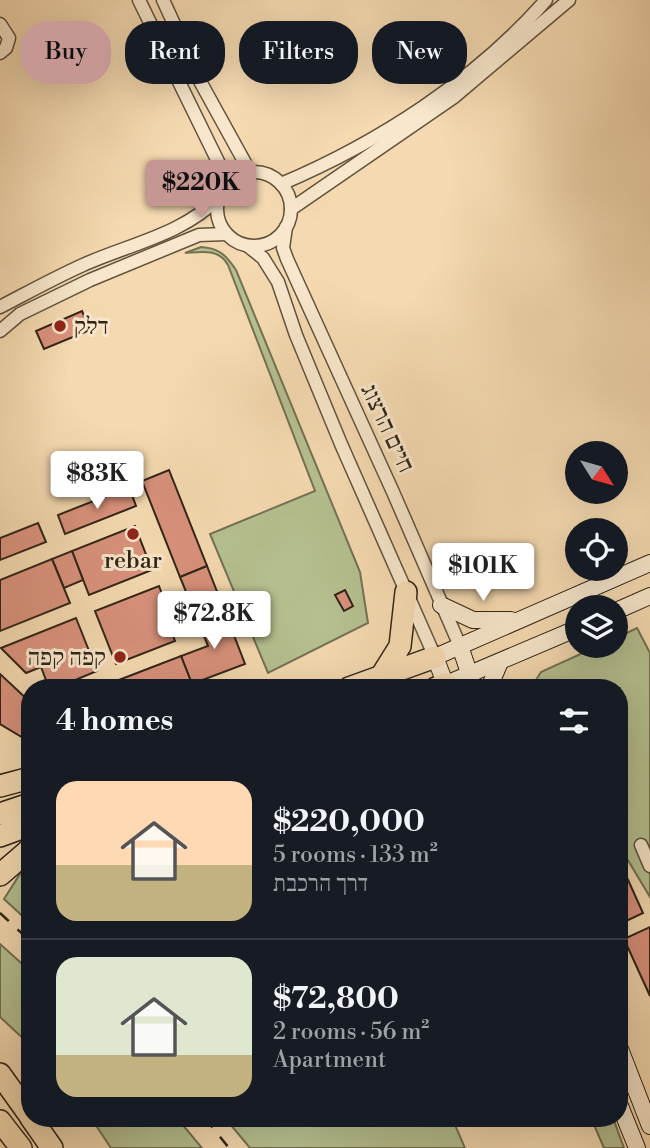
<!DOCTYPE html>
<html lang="en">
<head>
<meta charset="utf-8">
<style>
  body { margin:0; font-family:"Libre Bodoni","Frank Ruhl Libre",serif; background:#20242c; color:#f1f3f6; height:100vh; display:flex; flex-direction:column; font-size:26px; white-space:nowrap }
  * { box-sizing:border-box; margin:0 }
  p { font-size:23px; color:#9ea1a6 }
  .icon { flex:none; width:38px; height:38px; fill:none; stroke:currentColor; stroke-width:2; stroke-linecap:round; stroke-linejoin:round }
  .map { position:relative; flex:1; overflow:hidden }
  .side { position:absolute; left:21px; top:679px; width:607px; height:448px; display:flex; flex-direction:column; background:#171b24; border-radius:28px; box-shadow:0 7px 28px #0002 }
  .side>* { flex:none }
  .hud { position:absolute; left:21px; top:21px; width:609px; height:63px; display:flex; gap:14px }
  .needle { width:46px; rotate:127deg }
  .controls { position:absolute; left:565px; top:441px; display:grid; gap:14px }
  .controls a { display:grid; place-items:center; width:63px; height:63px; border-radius:50%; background:#171b24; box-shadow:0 7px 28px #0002; font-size:35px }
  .price { position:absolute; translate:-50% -60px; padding:0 16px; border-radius:7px; background:#fff; color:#222; font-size:23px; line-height:46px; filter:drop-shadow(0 2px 4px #0008) }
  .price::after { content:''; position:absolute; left:50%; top:42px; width:21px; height:16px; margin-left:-10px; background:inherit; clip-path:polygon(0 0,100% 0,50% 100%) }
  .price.selected { background:#c59692; color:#111 }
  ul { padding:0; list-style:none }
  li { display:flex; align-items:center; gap:21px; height:175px; padding:0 35px }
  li+li { border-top:2px solid #363941 }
  li span { display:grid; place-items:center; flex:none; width:196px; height:140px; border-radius:21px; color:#555 }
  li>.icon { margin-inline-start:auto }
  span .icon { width:84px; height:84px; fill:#fffc; stroke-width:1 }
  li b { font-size:30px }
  h2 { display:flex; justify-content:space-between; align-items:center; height:84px; padding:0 35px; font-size:30px }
  .pill { padding:0 24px; border-radius:28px; background:#171b24; box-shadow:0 7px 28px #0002; font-size:24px; line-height:63px }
  .pill.selected { background:#c59692; color:#111 }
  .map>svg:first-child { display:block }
  .green { fill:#b6c191; stroke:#737254; stroke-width:2 }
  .building { fill:#da927d; stroke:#302416; stroke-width:2 }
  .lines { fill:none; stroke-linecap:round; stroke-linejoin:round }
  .street-casing { stroke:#61523d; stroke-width:15 }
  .secondary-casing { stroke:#302416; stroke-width:18 }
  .highway-casing { stroke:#302416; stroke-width:24 }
  .street { stroke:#f8e7cc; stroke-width:12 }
  .secondary { stroke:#f8e7cc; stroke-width:16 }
  .highway { stroke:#f5dab1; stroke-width:21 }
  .rail { stroke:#302416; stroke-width:2.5; stroke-dasharray:12 12; stroke-linecap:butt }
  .poi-dot { fill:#8f2418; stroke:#f8e7cc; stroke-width:2.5 }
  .labels { text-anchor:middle; stroke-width:6; stroke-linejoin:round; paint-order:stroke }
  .poi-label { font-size:24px; fill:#302416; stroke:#f8e7cc; text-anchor:start }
  .street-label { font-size:24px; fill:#302416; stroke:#f8e7cc }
</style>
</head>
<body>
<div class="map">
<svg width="650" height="1148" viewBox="0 0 650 1148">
  <rect width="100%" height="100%" fill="#f5dab1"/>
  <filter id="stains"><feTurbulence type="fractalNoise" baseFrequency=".00286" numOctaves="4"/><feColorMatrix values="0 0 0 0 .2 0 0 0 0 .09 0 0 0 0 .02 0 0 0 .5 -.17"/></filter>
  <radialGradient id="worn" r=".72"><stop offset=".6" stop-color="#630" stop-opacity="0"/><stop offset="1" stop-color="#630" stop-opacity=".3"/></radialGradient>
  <g class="green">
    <path d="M201,247C219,248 226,255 236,270L360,572L368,623L268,673L210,534L315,491L228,265C219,248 201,252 185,253Z"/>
    <polygon points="637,628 650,653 650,897 620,847 620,688 531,688 541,672 598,646 616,646 616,638"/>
    <polygon points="30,867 30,923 4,899 20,874"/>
    <polygon points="0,944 30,971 30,1045 0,1017"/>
    <polygon points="91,1118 177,1118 202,1148 111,1148"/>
    <polygon points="225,1118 452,1118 465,1148 250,1148"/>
    <polygon points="591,1118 613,1118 624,1148 604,1148"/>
  </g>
  <g class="building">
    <polygon points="82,311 90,330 44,349 36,331"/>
    <polygon points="169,470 207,566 180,577 142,481"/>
    <polygon points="129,487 136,506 65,534 58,515"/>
    <polygon points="38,523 46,542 0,560 0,538"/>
    <polygon points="135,526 152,570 89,595 72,551"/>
    <polygon points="72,551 83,580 64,588 52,559"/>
    <polygon points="52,559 70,603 0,631 0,580"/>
    <polygon points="207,566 225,612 205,619 209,628 202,631 180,577"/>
    <polygon points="159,586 170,615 166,617 175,641 116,664 95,611"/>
    <polygon points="345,590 353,606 344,611 335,595"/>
    <polygon points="225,612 245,664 192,684 181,656 208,646 202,631 209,628 205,619"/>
    <polygon points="76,618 97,671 56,688 49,688 41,667 26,673 1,648"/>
    <polygon points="181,656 192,684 184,688 98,688"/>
    <polygon points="0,674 30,702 30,742 0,724"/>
    <polygon points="620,862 643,913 620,924"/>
    <polygon points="650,927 650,996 624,939"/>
  </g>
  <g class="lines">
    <g class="street-casing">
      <g id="street">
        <polyline points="139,0 228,182"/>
        <polyline points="163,0 201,83 250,172"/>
        <polyline points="0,24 9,38 6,48 0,53"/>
        <circle cx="254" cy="209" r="37"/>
        <path d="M281,184C378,143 476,80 546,0"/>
        <polyline points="291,209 454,97 569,0"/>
        <polyline points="286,227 283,248 287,259 393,492 460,646"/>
        <polyline points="248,246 263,258 278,282 296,335 341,444 435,657"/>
        <path d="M0,307C27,293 54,278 83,265C127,245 184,234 218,198"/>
        <polyline points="0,331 20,314 90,280 199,235 226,234"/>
        <polyline points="641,845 650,866"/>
      </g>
    </g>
    <g class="secondary-casing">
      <g id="secondary">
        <polyline points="441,605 473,620 511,620"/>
        <polyline points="616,611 650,596"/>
        <polyline points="460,646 474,688"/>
        <polyline points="446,684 578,628"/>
        <polyline points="447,688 435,657 650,563"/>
        <polyline points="489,688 500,662"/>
        <polyline points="620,1049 650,1126"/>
        <polyline points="620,1106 637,1148"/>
      </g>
    </g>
    <g class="highway-casing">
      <g id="highway">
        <polyline points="380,678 400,646 406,592"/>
        <polyline points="349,688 435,657"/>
        <polyline points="436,688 446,684"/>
        <polyline points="0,786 30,778"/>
        <polyline points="0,814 30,804"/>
        <polyline points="0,836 30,825"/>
        <polyline points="0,875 30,849"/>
        <polyline points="0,1074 30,1116"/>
        <polyline points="31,1118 52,1148"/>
        <polyline points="0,1121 21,1148"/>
      </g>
    </g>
    <use href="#street" class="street"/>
    <use href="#secondary" class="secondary"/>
    <use href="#highway" class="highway"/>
    <g class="rail">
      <polyline points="0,913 30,941"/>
      <polyline points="205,1118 229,1148"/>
    </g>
  </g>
  <g class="poi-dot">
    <circle cx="60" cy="326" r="7"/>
    <circle cx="133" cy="534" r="7"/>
    <circle cx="120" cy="657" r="7"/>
  </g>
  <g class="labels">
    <g class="poi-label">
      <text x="74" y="334">דלק</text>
      <text x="133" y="568" text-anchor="middle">rebar</text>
      <text x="106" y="665" text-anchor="end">קפה קפה</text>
    </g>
    <g class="street-label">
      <text transform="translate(388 428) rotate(65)" y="8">חיים הרצוג</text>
    </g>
  </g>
  <rect width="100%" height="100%" filter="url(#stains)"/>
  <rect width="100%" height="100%" fill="url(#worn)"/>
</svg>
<div class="controls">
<a><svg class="needle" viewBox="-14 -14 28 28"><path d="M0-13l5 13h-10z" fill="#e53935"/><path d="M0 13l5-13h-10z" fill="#9ea1a6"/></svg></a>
<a><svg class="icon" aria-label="locate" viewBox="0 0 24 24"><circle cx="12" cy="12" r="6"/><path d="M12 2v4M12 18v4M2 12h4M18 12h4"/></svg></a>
<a><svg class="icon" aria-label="layers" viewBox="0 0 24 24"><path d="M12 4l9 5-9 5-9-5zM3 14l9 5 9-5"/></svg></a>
</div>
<b class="price selected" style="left:201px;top:220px">$220K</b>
<b class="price" style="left:97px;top:511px">$83K</b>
<b class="price" style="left:483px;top:603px">$101K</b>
<b class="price" style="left:214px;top:651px">$72.8K</b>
<div class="hud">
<a class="pill selected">Buy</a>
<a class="pill">Rent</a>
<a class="pill">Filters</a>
<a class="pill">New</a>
</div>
<section class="side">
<h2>4 homes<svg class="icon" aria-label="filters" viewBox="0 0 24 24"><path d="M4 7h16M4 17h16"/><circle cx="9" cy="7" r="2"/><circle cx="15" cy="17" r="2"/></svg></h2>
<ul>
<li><span style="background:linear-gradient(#ffd9b3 60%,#c2b280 0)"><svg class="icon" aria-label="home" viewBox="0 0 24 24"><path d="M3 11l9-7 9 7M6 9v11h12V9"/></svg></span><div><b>$220,000</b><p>5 rooms · 133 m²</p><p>דרך הרכבת</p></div></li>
<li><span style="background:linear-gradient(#dfe7d0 70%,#c2b280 0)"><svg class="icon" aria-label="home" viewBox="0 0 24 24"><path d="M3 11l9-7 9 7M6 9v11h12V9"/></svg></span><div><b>$72,800</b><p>2 rooms · 56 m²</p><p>Apartment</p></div></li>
</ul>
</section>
</div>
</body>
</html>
